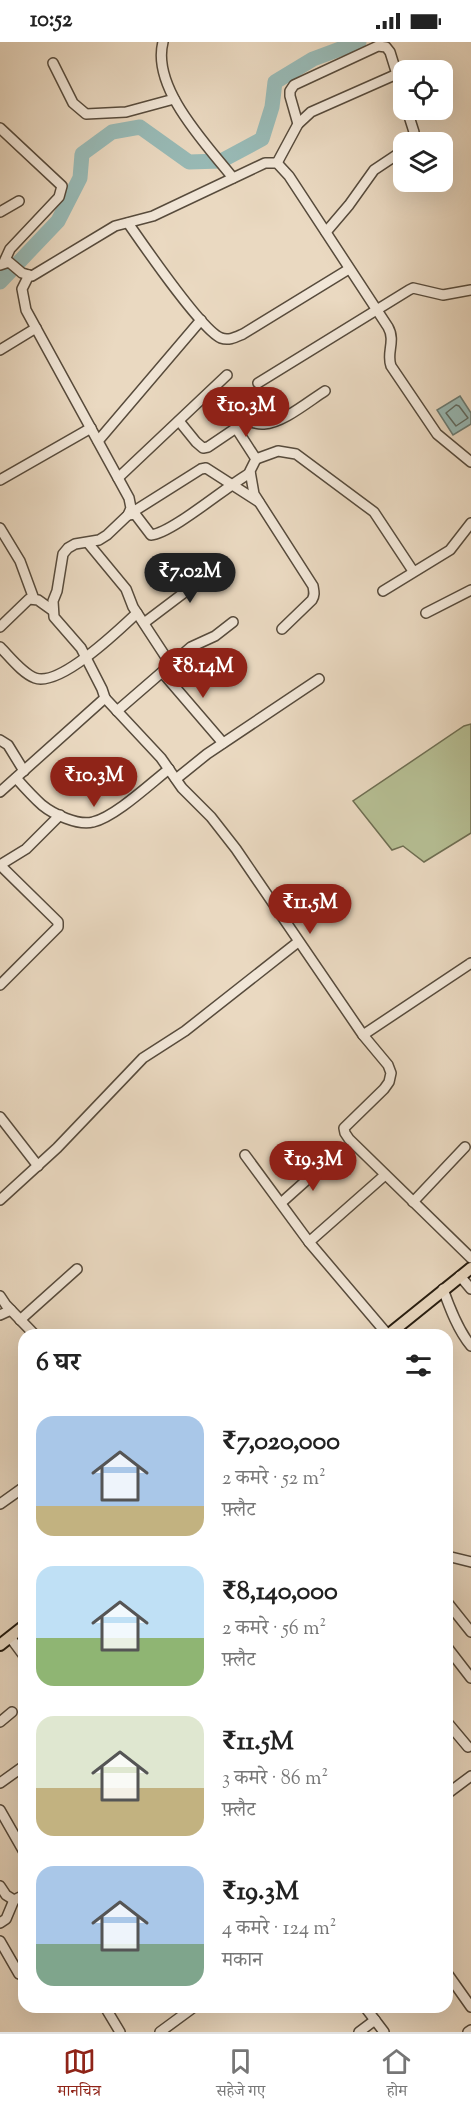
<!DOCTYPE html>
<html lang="hi">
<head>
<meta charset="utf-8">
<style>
  body { margin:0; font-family:"Sorts Mill Goudy","Noto Serif Devanagari",serif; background:#f6f6f6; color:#222; height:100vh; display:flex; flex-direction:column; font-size:22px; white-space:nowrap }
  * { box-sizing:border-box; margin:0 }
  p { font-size:20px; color:#767676 }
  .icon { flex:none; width:33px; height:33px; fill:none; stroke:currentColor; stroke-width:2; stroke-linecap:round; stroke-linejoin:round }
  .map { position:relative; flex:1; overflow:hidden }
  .panel { position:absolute; left:18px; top:1287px; width:435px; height:684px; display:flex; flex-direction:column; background:#fff; border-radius:18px; box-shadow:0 6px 24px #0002 }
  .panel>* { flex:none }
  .tools { position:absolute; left:393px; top:18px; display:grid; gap:12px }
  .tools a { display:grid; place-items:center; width:60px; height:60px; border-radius:12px; background:#fff; box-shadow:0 6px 24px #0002; font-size:30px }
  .price { position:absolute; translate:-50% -51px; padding:0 14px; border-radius:21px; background:#8f2418; color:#fff; font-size:20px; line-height:39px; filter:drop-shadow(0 2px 3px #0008) }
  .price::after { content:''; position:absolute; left:50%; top:36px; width:18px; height:14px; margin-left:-9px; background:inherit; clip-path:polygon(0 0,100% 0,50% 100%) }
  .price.active { background:#222; color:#fff }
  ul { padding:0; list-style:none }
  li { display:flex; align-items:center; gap:18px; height:150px; padding:0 18px }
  li span { display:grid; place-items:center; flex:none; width:168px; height:120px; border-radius:18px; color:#555 }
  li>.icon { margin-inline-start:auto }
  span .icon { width:72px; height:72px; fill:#fffc; stroke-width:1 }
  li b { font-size:26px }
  h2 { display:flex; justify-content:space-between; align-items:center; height:72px; padding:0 18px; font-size:26px }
  .status { display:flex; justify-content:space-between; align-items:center; height:42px; padding:0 30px; background:#fff; direction:ltr }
  .status svg { height:16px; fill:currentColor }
  .tabs { display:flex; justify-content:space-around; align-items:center; height:84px; border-top:2px solid #e0e0e0; background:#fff; font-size:16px; color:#767676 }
  .tabs a { display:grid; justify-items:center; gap:3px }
  .tabs .active { color:#8f2418 }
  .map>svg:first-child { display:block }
  .green { fill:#b6bf94; stroke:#6e6e52; stroke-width:1.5 }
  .water { fill:#98bab6; stroke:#6a7b73; stroke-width:1.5 }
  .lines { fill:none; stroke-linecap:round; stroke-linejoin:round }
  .shore { stroke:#5f6b62; stroke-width:1.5 }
  .river { stroke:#98bab6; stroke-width:15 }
  .minor-casing { stroke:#574b3c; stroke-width:12 }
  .major-casing { stroke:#261c0f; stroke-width:14 }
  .minor { stroke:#f1e6d7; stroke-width:9 }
  .major { stroke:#ead9c1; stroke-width:10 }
</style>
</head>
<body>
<div class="status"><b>10:52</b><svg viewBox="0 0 49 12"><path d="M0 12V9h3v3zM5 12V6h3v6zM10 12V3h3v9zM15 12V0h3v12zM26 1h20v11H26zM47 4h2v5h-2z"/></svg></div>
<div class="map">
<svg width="471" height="1990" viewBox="0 0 471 1990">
  <rect width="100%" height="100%" fill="#ead9c1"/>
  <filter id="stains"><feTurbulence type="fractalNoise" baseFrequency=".00333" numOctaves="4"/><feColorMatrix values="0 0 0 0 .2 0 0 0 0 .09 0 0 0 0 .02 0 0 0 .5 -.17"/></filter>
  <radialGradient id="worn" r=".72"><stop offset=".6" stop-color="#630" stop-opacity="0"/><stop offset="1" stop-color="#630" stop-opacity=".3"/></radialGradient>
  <polygon class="green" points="471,682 471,791 424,820 403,804 392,808 353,759 464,684"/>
  <polygon class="water" points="460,354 471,371 471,382 453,393 437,368"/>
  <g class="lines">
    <polygon class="shore" points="456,363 459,364 468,376 456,384 446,371"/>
    <polyline class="river" points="0,240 58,179 80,136 82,112 112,90 140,85 189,120 221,119 262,97 272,65 275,40 313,17 359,0"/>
    <g class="minor-casing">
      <g id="minor">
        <path d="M163,0C151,46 207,103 233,136"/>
        <polyline points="53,21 73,61 86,72 126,70 174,57"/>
        <polyline points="407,68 414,90 410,100"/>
        <polyline points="298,82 290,54 290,49 294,43 378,4 386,5 390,10 404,55"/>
        <polyline points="0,86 62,144 59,155 10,207 4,220"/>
        <polyline points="277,121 298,82 311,70 397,32"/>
        <polyline points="0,170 19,159"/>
        <path d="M128,181C142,201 202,289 221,296C229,299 236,295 243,292L349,227"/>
        <polyline points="326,190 349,163 374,128 404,108"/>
        <path d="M0,223L9,220L22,231L32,234L115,184L153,174L265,121H277L289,134L388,285C396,299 386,311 391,324L437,392L471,420"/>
        <polyline points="0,308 36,286"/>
        <polyline points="258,341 409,248 413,246 443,253 471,248"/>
        <path d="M179,379L196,400L203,406L208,405L245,380C252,379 257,383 264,382C283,381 309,359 325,349"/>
        <path d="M236,386L256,417L250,429L254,452L313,544C314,550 315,553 312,558L282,587"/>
        <polyline points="98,399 201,278"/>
        <polyline points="256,417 278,409 296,412 374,470 413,529"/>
        <polyline points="118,436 227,333"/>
        <polyline points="0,438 91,386"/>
        <polyline points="128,473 201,427 206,426 259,460"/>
        <path d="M128,473L135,472L151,493C172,491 227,444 250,431"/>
        <polyline points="0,486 20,519 34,557"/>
        <polyline points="88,501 126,547 133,565 171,623"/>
        <polyline points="383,549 450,508 471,481"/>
        <polyline points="426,571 471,548"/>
        <polyline points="144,581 222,522"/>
        <polyline points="0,585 29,557 38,558 52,568"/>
        <path d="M0,605C10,615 22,631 35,636C60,645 119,588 137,571"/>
        <polyline points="162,630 223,701"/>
        <polyline points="105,656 161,716 182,746 211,775 236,807 363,993 388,1023 391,1031 389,1040 384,1047 344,1086 345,1091 349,1097 471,1216"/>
        <polyline points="117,669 191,605 215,594 233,580"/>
        <polyline points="0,698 8,703 24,729"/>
        <path d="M16,736C24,745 33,755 42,763C53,772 78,784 93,780C115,775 151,741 169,727"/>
        <polyline points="176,737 207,712 319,637"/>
        <polyline points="0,750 105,656 102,647 81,606 54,575 53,559 57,549 63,512 68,506 75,502 99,498 107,493 128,473 131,466 129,456 26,268 22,247 29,233"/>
        <polyline points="0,823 55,877 58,880 58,885 0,943"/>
        <polyline points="0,823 26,807 60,773"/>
        <polyline points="363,993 471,921"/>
        <polyline points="0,1075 38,1124"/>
        <polyline points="245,1113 309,1200 388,1293"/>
        <polyline points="0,1158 57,1106 143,1016 185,989 298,900"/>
        <polyline points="413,1160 465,1105"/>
        <polyline points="281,1161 328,1119"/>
        <polyline points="309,1200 385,1133"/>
        <polyline points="460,1234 471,1247"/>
        <path d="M443,1247C450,1267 458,1288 471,1304"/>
        <polyline points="0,1254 6,1263 35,1293"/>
        <polyline points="0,1273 11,1268"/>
        <polyline points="20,1278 77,1227"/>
        <polyline points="0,1462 24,1445"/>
        <polyline points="447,1514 471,1520"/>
        <polyline points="447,1560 471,1590"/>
        <polyline points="10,1595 24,1614"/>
        <polyline points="447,1605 471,1636"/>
        <polyline points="0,1680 12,1670"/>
        <polyline points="447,1680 468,1705"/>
        <polyline points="0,1741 24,1724"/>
        <polyline points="447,1752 471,1734"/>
        <polyline points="0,1768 24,1810"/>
        <polyline points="0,1844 6,1853 14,1858 24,1853"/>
        <polyline points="0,1881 6,1877 14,1858"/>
        <polyline points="0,1899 19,1932"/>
        <polyline points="447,1931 471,1965"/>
        <polyline points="105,1965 120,1990"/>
        <polyline points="365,1965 384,1990"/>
        <polyline points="160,1990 194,1965"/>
        <polyline points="359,1990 375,1978"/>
        <polyline points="468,1990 471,1988"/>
      </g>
    </g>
    <g class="major-casing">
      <g id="major">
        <polyline points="388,1293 471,1226"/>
        <polyline points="0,1603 24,1584"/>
      </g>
    </g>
    <use href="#minor" class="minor"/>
    <use href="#major" class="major"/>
  </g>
  <rect width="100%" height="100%" filter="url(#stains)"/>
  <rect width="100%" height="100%" fill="url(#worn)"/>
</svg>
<div class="tools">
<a><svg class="icon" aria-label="locate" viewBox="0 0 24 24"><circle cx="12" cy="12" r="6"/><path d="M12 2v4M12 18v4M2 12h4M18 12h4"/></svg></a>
<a><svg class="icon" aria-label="layers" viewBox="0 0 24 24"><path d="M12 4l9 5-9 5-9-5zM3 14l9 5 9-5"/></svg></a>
</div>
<b class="price" style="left:246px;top:396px">₹10.3M</b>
<b class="price active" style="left:190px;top:562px">₹7.02M</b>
<b class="price" style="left:203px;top:657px">₹8.14M</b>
<b class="price" style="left:94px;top:766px">₹10.3M</b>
<b class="price" style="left:310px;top:893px">₹11.5M</b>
<b class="price" style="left:313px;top:1150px">₹19.3M</b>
<section class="panel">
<h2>6 घर<svg class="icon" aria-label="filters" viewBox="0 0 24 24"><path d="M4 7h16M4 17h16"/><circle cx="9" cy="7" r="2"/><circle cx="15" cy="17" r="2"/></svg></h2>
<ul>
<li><span style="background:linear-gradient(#a9c7e8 75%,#c2b280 0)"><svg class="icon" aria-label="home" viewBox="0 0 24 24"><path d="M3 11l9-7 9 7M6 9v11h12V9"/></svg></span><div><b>₹7,020,000</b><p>2 कमरे · 52 m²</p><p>फ़्लैट</p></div></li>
<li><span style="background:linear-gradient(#bfe0f5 60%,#8fb573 0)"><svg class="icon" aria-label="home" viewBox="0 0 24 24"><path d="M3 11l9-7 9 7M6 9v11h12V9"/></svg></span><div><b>₹8,140,000</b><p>2 कमरे · 56 m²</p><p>फ़्लैट</p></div></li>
<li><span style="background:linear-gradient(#dfe7d0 60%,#c2b280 0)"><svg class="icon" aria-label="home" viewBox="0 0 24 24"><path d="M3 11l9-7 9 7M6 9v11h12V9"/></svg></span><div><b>₹11.5M</b><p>3 कमरे · 86 m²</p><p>फ़्लैट</p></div></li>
<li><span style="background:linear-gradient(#a9c7e8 65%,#7fa58c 0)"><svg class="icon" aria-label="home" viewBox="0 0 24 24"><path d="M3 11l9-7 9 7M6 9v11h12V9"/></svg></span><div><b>₹19.3M</b><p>4 कमरे · 124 m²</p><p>मकान</p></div></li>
</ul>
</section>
</div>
<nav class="tabs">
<a class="active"><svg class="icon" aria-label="map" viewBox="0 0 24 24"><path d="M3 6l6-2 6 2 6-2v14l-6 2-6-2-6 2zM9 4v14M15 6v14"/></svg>मानचित्र</a>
<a><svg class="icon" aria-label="saved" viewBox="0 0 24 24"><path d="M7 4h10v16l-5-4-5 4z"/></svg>सहेजे गए</a>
<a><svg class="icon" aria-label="home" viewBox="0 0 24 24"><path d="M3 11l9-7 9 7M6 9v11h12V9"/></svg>होम</a>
</nav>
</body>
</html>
